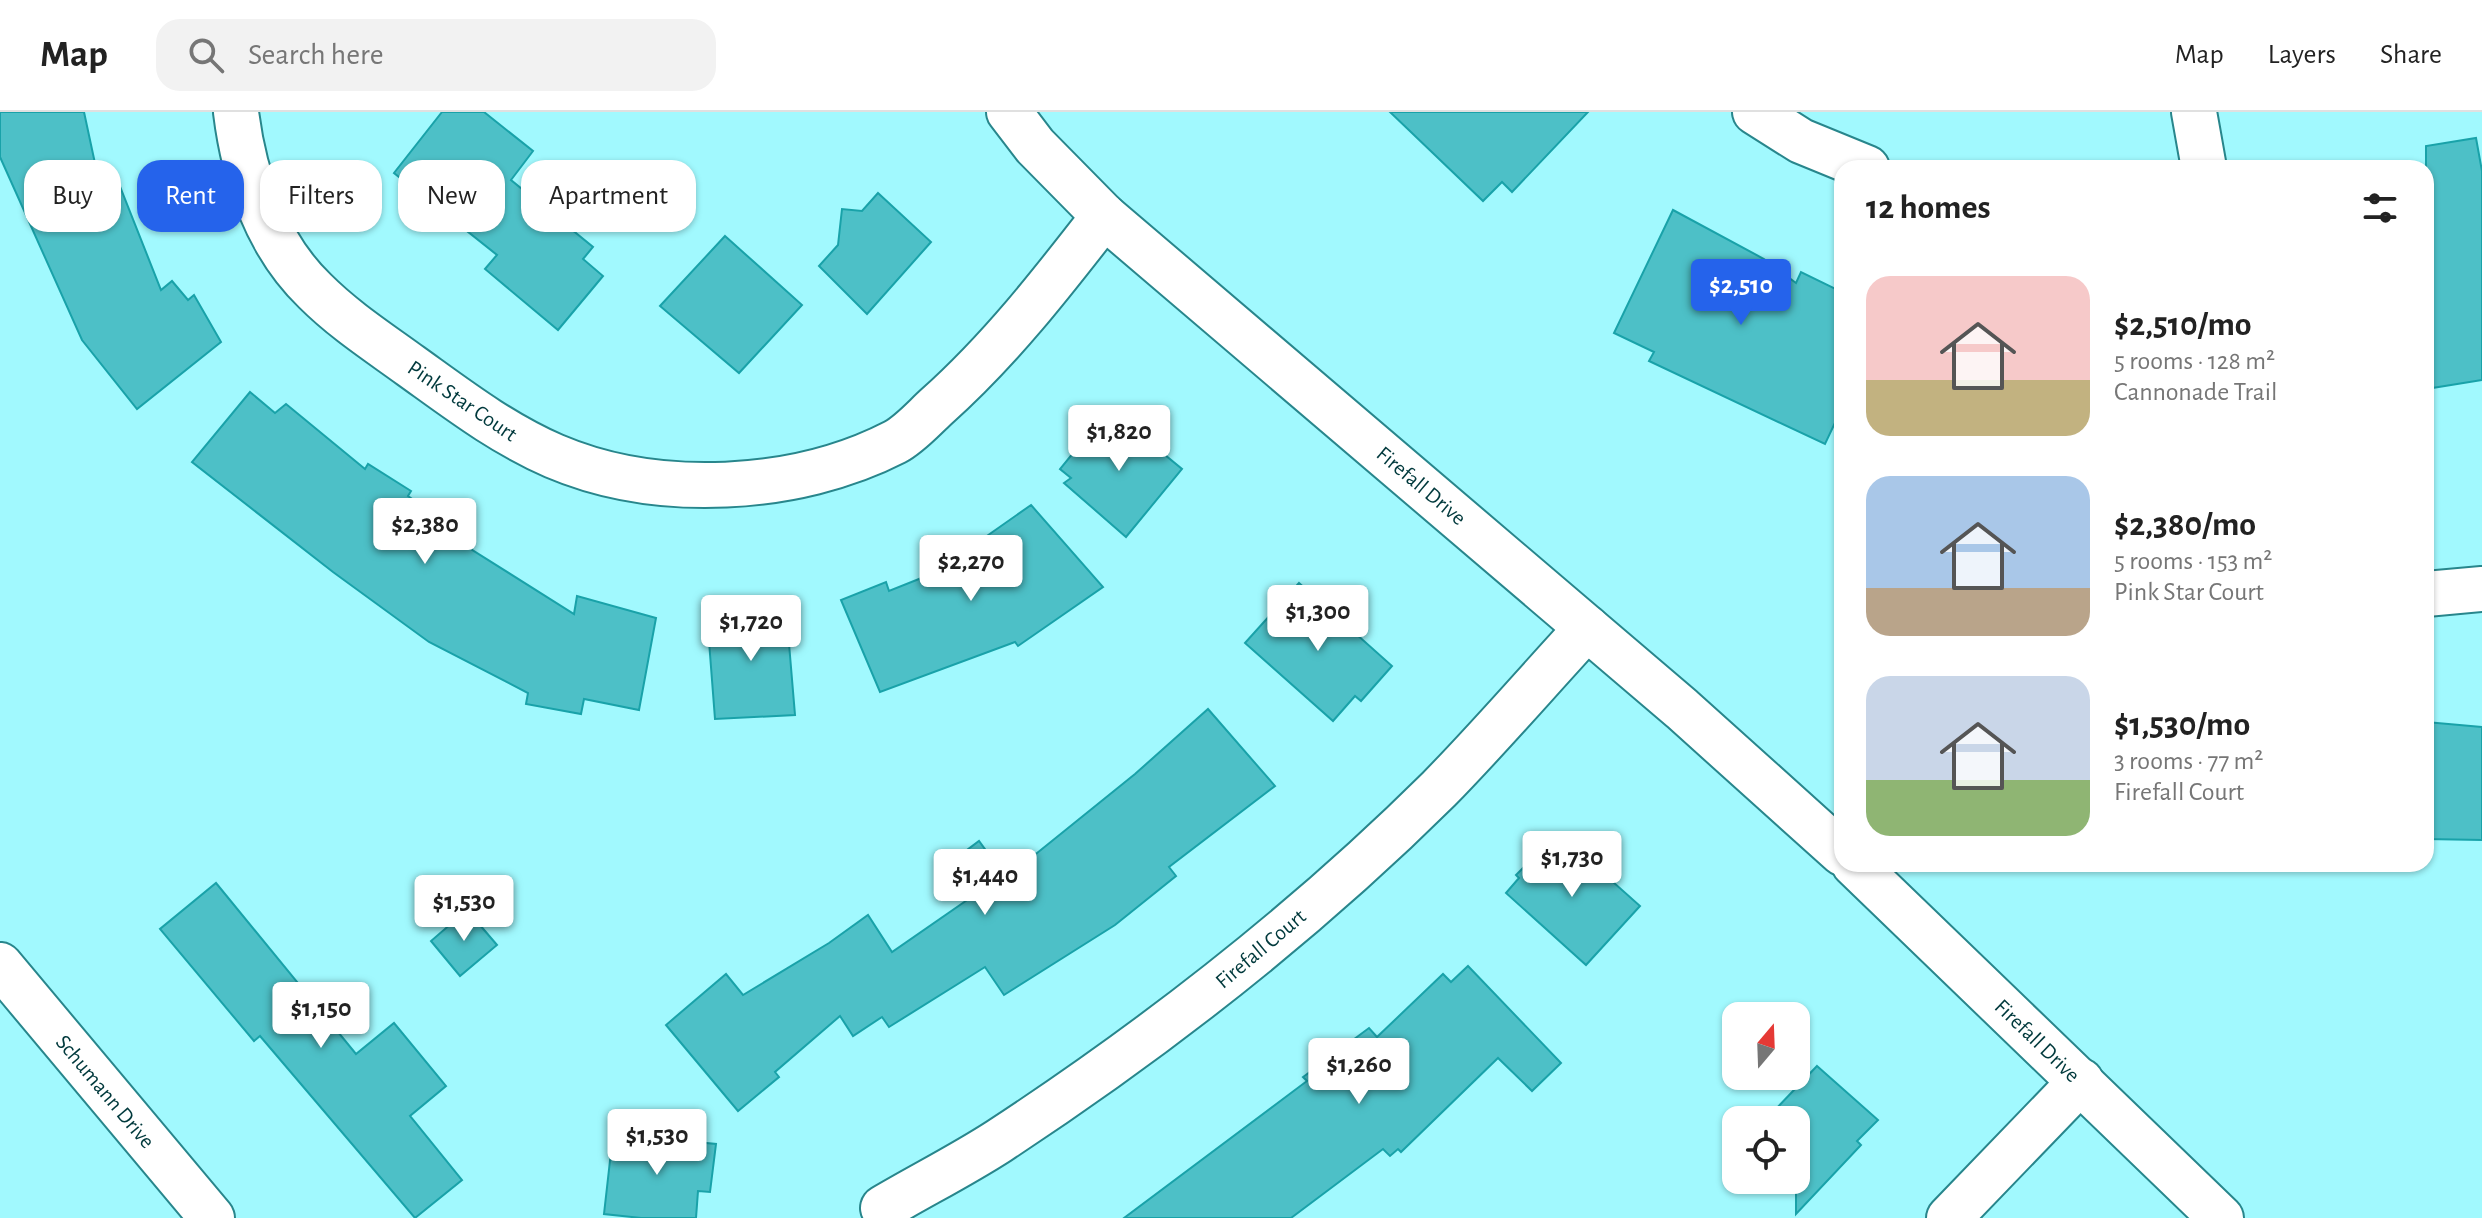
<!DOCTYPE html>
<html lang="en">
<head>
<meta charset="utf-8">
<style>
  body { margin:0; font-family:"Alegreya Sans",sans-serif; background:#f2f2f2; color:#222; height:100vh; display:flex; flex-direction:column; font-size:30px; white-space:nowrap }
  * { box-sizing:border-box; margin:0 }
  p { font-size:26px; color:#767676 }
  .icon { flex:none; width:44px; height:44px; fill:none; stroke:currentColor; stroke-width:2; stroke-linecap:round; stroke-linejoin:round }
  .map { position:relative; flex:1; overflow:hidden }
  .panel { position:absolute; left:1834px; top:48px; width:600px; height:712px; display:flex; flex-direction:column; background:#fff; border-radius:24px; box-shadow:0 2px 6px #0004 }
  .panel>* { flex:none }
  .hud { position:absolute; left:24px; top:48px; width:760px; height:72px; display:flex; gap:16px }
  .needle { width:52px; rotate:19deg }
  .fabs { position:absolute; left:1722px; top:890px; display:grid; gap:16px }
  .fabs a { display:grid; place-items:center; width:88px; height:88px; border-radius:16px; background:#fff; box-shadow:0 2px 6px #0004; font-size:40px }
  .price { position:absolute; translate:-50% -68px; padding:0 18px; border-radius:8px; background:#fff; color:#222; font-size:26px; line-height:52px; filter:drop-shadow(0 2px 4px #0008) }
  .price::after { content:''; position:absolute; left:50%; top:48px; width:24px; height:18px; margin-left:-12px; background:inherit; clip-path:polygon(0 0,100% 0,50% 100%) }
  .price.active { background:#2563eb; color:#fff }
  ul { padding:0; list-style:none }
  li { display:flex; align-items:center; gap:24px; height:200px; padding:0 32px }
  li span { display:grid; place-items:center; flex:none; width:224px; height:160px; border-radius:24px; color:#555 }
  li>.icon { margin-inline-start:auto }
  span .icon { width:96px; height:96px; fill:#fffc; stroke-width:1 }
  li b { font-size:34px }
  h2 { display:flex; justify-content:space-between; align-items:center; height:96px; padding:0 32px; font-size:34px }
  .pill { padding:0 28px; border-radius:24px; background:#fff; box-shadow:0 2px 6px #0004; font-size:28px; line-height:72px }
  .pill.active { background:#2563eb; color:#fff }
  header { display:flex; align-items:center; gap:48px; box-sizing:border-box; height:112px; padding:0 40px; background:#fff; border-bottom:2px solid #e0e0e0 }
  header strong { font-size:38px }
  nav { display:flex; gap:44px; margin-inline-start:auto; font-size:28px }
  .search { width:560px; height:72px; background:#f2f2f2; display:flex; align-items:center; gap:20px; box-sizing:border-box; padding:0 28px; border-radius:24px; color:#767676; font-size:30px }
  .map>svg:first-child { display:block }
  .building { fill:#4dc0c7; stroke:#19a2a9; stroke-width:2 }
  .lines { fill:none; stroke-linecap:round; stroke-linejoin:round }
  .minor-casing { stroke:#28868c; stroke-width:48 }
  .minor { stroke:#fff; stroke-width:44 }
  .labels { text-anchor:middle; stroke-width:6; stroke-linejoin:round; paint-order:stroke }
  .street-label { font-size:22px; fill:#00393c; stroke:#fff }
</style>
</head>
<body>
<header>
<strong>Map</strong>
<div class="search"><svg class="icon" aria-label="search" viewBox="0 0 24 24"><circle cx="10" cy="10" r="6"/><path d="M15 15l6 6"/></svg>Search here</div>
<nav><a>Map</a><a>Layers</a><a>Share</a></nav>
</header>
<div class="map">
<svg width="2482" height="1106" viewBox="0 0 2482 1106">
  <rect width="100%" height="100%" fill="#a1f9fe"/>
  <g class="building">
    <polygon points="0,0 84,0 99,70 115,62 161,178 172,169 188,188 194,183 221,230 137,297 82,228 0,45"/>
    <polygon points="442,0 484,0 533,39 511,68 593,135 583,147 603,164 558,218 485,157 497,143 394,61"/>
    <polygon points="1390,0 1588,0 1512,80 1502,70 1483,89"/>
    <polygon points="2476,26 2482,59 2482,268 2426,277 2426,34"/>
    <polygon points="878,81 931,130 867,202 819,154 838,133 842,97 862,99"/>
    <polygon points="1673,98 1764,147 1796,171 1801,160 1842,180 1842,296 1825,332 1649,249 1654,240 1614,221"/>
    <polygon points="725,124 802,193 739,261 660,194"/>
    <polygon points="250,280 275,301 286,292 365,357 368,352 411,379 408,384 429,399 423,407 574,502 577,484 656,506 639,598 584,587 581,602 526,592 528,581 429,530 333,460 192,350"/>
    <polygon points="1109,297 1182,357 1126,425 1064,371 1071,366 1060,357"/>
    <polygon points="1031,393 1103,475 1018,534 1015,530 880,580 841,488 886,470 889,479 934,461"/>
    <polygon points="1299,471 1392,554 1361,589 1355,584 1333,609 1245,531"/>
    <polygon points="759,491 760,498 786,496 795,603 715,607 707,503"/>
    <polygon points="1208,597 1275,674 1169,755 1176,764 1115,813 1004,883 985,855 889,915 882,905 853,924 840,904 775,960 779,965 738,999 666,913 726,862 743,883 829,831 868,803 892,840 970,786 947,753 979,729 1006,766 1135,662"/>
    <polygon points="2426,610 2482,615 2482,728 2426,727"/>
    <polygon points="1558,721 1640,794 1586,853 1506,781 1519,766 1516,763"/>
    <polygon points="216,771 356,942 394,911 446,974 410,1004 462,1068 415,1106 260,924 254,929 160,817"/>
    <polygon points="467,798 497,833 460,864 431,829"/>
    <polygon points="1468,854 1561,951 1532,979 1498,946 1401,1040 1398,1037 1390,1044 1383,1037 1291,1106 1124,1106 1307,969 1303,965 1369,916 1377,925 1443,862 1451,870"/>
    <polygon points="1817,954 1878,1008 1857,1029 1861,1033 1796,1102 1796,1008 1778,1008 1771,1002"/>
    <polygon points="613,1022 716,1032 710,1080 698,1079 696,1106 641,1106 604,1102"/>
  </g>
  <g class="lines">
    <g class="minor-casing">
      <g id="minor">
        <path d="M236,0C244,65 267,133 315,179C344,208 378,230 411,254C457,287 501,321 554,344C657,388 796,381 895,330C910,322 924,306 936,295C1000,238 1052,171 1104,104"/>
        <polyline points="1009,0 1035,34 1104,104 1682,597 1842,741"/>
        <polyline points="1755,0 1801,29 1867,56"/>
        <polyline points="2194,0 2204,56"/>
        <polyline points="2426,482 2482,477"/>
        <polyline points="1854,752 2221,1106"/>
        <polyline points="0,853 212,1106"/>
        <path d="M883,1096C922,1073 962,1053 999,1029C1156,926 1306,809 1439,677C1490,625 1538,569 1587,516"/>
        <polyline points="1949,1106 2081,969"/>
      </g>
    </g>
    <use href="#minor" class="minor"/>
  </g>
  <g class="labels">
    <g class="street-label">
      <text transform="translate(463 288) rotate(34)" y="8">Pink Star Court</text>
      <text transform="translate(1422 373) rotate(40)" y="8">Firefall Drive</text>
      <text transform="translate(1260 836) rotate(-40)" y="8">Firefall Court</text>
      <text transform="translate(2038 928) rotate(44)" y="8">Firefall Drive</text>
      <text transform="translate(106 979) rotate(50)" y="8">Schumann Drive</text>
    </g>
  </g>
</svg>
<div class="fabs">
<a><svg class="needle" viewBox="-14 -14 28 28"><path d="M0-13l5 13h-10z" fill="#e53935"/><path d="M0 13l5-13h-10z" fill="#767676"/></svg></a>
<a><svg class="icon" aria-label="locate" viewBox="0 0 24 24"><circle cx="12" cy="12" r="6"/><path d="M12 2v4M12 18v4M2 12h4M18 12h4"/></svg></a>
</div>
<b class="price active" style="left:1741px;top:215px">$2,510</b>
<b class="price" style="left:1119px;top:361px">$1,820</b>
<b class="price" style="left:425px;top:454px">$2,380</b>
<b class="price" style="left:971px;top:491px">$2,270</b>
<b class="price" style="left:1318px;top:541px">$1,300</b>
<b class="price" style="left:751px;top:551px">$1,720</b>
<b class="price" style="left:1572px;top:787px">$1,730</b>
<b class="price" style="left:985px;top:805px">$1,440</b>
<b class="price" style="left:464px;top:831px">$1,530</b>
<b class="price" style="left:321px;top:938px">$1,150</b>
<b class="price" style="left:1359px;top:994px">$1,260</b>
<b class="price" style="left:657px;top:1065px">$1,530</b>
<div class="hud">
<a class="pill">Buy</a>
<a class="pill active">Rent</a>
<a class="pill">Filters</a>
<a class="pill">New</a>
<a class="pill">Apartment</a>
</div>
<section class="panel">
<h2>12 homes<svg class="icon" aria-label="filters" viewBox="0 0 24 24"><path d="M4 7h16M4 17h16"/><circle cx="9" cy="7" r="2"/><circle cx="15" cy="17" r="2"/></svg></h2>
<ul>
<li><span style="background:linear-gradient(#f6c9c9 65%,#c2b280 0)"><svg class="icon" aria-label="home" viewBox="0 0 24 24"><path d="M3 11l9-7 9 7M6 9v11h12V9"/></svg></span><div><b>$2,510/mo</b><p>5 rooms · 128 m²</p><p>Cannonade Trail</p></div></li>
<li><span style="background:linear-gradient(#a9c7e8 70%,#b9a48a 0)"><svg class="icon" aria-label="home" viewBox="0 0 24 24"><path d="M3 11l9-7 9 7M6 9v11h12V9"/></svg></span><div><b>$2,380/mo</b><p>5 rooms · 153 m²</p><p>Pink Star Court</p></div></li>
<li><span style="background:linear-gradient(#c9d6e8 65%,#8fb573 0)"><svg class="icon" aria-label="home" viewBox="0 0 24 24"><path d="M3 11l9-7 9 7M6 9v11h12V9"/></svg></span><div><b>$1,530/mo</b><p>3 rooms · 77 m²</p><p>Firefall Court</p></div></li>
</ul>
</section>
</div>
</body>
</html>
